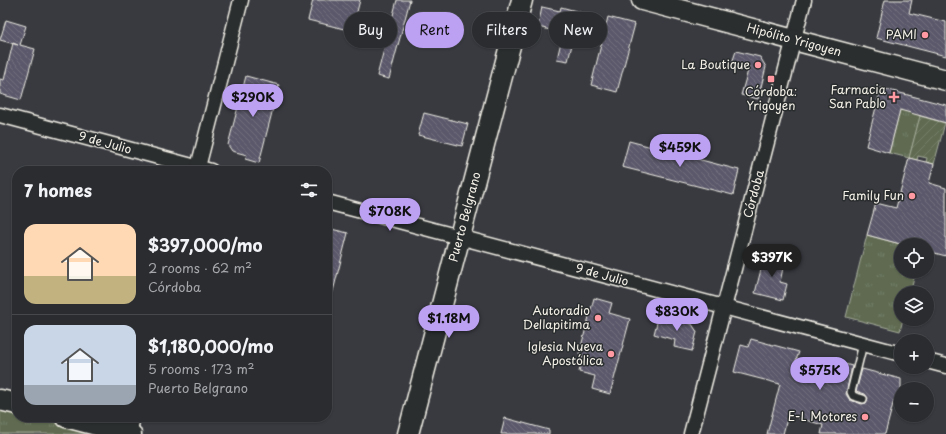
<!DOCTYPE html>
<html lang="en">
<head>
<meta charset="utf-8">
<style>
  body { margin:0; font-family:"Playpen Sans",sans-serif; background:#36383c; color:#f1f3f6; height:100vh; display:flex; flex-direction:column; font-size:15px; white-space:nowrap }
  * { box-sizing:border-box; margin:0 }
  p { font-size:13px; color:#a5a7ab }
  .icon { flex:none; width:22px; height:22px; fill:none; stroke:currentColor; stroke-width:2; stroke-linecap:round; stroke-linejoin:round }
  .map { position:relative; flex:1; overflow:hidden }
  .details { position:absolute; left:12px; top:166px; width:320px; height:256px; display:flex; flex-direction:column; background:#2a2c30; border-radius:16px; box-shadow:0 1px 3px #0004,0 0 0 1px #46484c }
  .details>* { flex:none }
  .guide { position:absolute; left:344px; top:12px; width:380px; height:36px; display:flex; gap:8px }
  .controls { position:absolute; left:894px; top:238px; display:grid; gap:8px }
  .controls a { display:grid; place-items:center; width:40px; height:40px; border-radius:50%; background:#2a2c30; box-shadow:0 1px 3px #0004,0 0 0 1px #46484c; font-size:20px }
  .price { position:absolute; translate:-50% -34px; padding:0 9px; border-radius:14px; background:#bca0f2; color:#111; font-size:13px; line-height:26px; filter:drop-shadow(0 1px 2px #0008) }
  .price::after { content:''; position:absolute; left:50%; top:24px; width:12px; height:9px; margin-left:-6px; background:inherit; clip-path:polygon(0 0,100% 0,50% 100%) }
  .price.selected { background:#222; color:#fff }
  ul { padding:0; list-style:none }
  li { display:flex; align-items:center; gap:12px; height:100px; padding:0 12px }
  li+li { border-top:1px solid #46484c }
  li span { display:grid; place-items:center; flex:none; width:112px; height:80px; border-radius:12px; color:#555 }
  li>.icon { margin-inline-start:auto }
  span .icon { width:48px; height:48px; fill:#fffc; stroke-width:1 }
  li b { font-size:17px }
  h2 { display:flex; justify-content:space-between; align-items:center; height:48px; padding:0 12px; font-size:17px }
  .tag { padding:0 14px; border-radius:18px; background:#2a2c30; box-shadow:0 1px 3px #0004,0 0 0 1px #46484c; font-size:14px; line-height:36px }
  .tag.selected { background:#bca0f2; color:#111 }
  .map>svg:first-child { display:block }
  .grass { fill:url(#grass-tufts); stroke:#a9ae9c }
  .garden { fill:url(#garden-furrows); stroke:#a9ae9c }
  .building { fill:url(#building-back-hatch); stroke:#f4f1e8 }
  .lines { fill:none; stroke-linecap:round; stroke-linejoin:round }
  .lane-casing { stroke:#f4f1e8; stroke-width:10 }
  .street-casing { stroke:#f4f1e8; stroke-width:17 }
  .secondary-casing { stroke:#f4f1e8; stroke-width:23 }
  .lane { stroke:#2a2d2e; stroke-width:7 }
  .street { stroke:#2a2d2e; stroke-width:14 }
  .secondary { stroke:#2a2d2e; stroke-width:20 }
  .poi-dot { fill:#ff9aa2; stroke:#2a2d2e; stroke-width:1.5 }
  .labels { text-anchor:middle; stroke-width:3; stroke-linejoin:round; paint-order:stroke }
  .poi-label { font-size:12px; fill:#f4f1e8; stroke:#2a2d2e; text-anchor:end }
  .street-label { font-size:12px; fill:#f4f1e8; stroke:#2a2d2e }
</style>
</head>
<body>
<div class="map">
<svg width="946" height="434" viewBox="0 0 946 434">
  <defs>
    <pattern id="grass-tufts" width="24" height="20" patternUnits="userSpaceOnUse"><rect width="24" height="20" fill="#5e6a51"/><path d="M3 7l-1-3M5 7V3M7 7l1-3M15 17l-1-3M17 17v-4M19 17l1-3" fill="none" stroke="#76806a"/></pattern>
    <pattern id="garden-furrows" width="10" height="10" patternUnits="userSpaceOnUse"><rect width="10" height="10" fill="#5e6a51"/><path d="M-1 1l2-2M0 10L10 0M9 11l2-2" fill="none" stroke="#76806a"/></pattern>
    <pattern id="building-back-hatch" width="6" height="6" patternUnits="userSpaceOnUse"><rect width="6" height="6" fill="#5a586a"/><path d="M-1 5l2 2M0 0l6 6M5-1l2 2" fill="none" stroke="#72707f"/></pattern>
  </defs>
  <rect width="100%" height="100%" fill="#383a40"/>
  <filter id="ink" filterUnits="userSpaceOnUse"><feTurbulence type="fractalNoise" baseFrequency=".025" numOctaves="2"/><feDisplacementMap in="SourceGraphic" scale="8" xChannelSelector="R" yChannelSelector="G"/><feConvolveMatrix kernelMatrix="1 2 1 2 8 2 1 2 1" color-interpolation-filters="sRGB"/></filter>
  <g filter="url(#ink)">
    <g class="grass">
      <polygon points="904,94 925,100 909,158 889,153"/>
      <polygon points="867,235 904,245 901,245 901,271 916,271 910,293 901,293 901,319 903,319 900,331 846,317"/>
      <polygon points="0,407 17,412 17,417 36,417 99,434 0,434"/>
    </g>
    <polygon class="garden" points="920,116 945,123 934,164 926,162 927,158 918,156 917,160 909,158"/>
    <g class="building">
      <polygon points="313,0 360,0 352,31 308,20"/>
      <polygon points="397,0 410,0 389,79 377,76"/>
      <polygon points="885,0 912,0 909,13 946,22 946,56 876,38"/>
      <polygon points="542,7 560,11 561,7 580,12 568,61 557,59 563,33 538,27"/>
      <polygon points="608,17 635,24 617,92 591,85"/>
      <polygon points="6,20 26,26 20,45 35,49 21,100 0,94 0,79 4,80 13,43 18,45 0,40"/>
      <polygon points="736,51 760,57 766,67 758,99 741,95 749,67 732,63"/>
      <polygon points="246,76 279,85 259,163 245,159 247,155 232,151 228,145"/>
      <polygon points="881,88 946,105 946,123 900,110 889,153 866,146"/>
      <polygon points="424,113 468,124 462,146 418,135"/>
      <polygon points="629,141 739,170 733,195 622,167"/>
      <polygon points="909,158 934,164 929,183 946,188 946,256 927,251 927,245 904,245 867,235 876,203 896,208"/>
      <polygon points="327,228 348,233 331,299 327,299 327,266 331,252 327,251"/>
      <polygon points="765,254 785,259 780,282 787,284 783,300 755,293"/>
      <polygon points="594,298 612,303 609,313 630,319 610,394 592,389 595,376 579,372 583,355 579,354"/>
      <polygon points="659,315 692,324 697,332 692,351 674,347 675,340 654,334"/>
      <polygon points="751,339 799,352 795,363 815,368 823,358 852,366 846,394 850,400 862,404 866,403 868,398 865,394 856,391 862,369 901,379 901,402 894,400 885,434 821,434 823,425 788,415 783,434 767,434 780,384 734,372 741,345 748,347"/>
      <polygon points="505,418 549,430 549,434 501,434"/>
    </g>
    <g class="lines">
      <g class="lane-casing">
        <polyline id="lane" points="863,344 851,392 853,396 863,399"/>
      </g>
      <g class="street-casing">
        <g id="street">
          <polyline points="0,115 211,171"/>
          <polyline points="197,171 241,0"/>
          <polyline points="327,202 901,354"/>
          <polyline points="927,361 946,366"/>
          <polyline points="129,434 133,417"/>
          <polyline points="691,434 804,0"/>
        </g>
      </g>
      <g class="secondary-casing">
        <g id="secondary">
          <polyline points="642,0 946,80"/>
          <polyline points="0,400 17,404"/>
          <polyline points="66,417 131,434"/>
          <polyline points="408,434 522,0"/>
        </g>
      </g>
      <use href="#lane" class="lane"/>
      <use href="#street" class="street"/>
      <use href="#secondary" class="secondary"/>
    </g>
  </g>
  <g class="poi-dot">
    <circle cx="925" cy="35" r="4"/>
    <circle cx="758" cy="65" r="4"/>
    <rect x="767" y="75" width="8" height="8" rx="2"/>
    <path d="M892 91h4v4h4v4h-4v4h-4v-4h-4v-4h4z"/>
    <circle cx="912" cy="196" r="4"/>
    <circle cx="598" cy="318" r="4"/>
    <circle cx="611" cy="354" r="4"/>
    <circle cx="865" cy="417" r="4"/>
  </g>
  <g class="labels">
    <g class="poi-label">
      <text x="917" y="39">PAMI</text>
      <text x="750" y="69">La Boutique</text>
      <text x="886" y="94">Farmacia<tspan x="886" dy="14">San Pablo</tspan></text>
      <text x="771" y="96" text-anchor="middle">Córdoba:<tspan x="771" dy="14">Yrigoyen</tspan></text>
      <text x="904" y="200">Family Fun</text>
      <text x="590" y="315">Autoradio<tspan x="590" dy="14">Dellapitima</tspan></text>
      <text x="603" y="351">Iglesia Nueva<tspan x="603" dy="14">Apostólica</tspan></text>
      <text x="857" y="421">E-L Motores</text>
    </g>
    <g class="street-label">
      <text transform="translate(794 40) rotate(15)" y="4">Hipólito Yrigoyen</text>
      <text transform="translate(105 143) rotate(15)" y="4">9 de Julio</text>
      <text transform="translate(754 194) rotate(-75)" y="4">Córdoba</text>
      <text transform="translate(465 217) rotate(-75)" y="4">Puerto Belgrano</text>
      <text transform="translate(602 275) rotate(15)" y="4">9 de Julio</text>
    </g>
  </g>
</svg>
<div class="controls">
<a><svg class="icon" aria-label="locate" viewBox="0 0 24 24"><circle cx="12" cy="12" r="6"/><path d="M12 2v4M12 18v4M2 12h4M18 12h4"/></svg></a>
<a><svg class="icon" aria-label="layers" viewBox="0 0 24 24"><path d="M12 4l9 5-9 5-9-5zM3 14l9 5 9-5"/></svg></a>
<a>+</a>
<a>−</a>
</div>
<b class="price" style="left:253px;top:118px">$290K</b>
<b class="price" style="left:680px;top:168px">$459K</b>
<b class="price" style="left:390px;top:232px">$708K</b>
<b class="price selected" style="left:772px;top:278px">$397K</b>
<b class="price" style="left:677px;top:332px">$830K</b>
<b class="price" style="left:449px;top:339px">$1.18M</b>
<b class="price" style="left:820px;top:391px">$575K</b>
<div class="guide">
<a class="tag">Buy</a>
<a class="tag selected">Rent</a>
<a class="tag">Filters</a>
<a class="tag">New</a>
</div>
<section class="details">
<h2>7 homes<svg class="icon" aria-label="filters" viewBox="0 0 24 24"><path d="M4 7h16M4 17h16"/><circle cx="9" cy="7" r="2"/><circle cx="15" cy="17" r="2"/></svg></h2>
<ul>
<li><span style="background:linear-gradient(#ffd9b3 65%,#c2b280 0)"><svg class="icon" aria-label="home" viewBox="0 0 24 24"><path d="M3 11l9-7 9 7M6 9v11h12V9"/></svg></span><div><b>$397,000/mo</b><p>2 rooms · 62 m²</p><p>Córdoba</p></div></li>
<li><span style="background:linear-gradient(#c9d6e8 75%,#9aa5b1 0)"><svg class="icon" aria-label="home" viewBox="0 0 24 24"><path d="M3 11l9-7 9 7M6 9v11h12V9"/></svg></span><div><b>$1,180,000/mo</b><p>5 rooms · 173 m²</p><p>Puerto Belgrano</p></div></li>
</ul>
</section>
</div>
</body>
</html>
